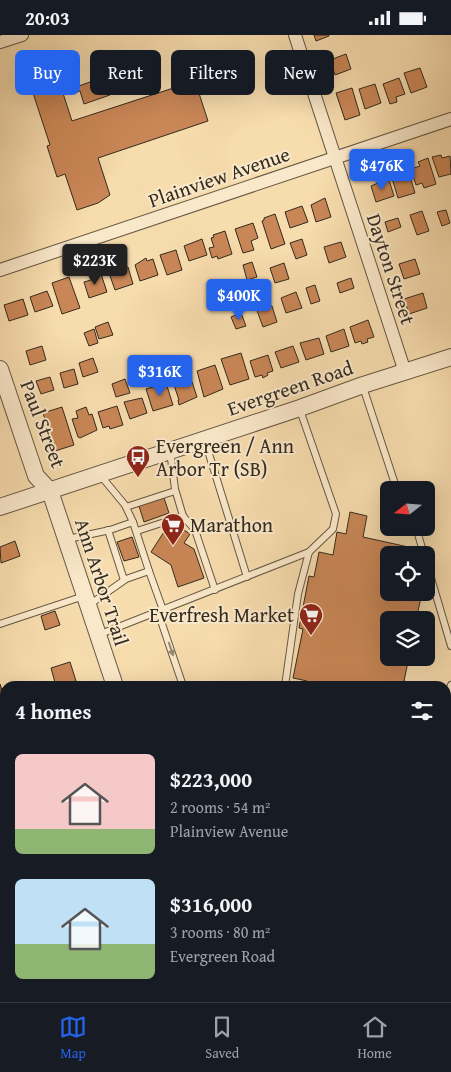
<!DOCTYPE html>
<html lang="en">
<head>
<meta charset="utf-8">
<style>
  body { margin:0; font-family:"Gentium Book Plus",serif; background:#20242c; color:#f1f3f6; height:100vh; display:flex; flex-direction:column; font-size:19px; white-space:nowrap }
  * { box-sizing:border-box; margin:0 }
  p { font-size:16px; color:#9ea1a6 }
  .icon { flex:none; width:28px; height:28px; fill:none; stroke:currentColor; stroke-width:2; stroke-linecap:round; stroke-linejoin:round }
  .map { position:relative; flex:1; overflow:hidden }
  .drawer { position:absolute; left:0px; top:646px; width:451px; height:321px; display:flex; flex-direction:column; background:#171b24; border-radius:15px 15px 0 0; box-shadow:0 5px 20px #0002 }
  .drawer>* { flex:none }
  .hud { position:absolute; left:15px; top:15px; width:421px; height:45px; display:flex; gap:10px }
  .needle { width:32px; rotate:253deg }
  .fabs { position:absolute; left:380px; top:446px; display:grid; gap:10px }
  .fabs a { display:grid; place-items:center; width:55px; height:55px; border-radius:8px; background:#171b24; box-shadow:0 5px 20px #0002; font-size:25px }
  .price { position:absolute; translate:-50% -42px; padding:0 11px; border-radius:5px; background:#2563eb; color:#fff; font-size:16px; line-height:32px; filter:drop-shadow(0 1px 2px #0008) }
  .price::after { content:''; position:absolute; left:50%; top:30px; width:15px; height:11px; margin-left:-8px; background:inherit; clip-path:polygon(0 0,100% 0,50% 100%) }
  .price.selected { background:#222; color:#fff }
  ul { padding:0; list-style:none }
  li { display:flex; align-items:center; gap:15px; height:125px; padding:0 15px }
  li span { display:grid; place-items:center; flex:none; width:140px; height:100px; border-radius:8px; color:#555 }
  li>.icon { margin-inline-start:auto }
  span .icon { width:60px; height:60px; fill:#fffc; stroke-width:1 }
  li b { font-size:21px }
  h2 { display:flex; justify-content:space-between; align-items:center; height:60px; padding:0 15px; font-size:21px }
  .pill { padding:0 18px; border-radius:8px; background:#171b24; box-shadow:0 5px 20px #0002; font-size:18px; line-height:45px }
  .pill.selected { background:#2563eb; color:#fff }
  .status { display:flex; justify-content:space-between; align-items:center; height:35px; padding:0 25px; background:#171b24; direction:ltr }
  .status svg { height:14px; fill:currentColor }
  .dock { display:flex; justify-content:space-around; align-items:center; height:70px; border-top:1px solid #363941; background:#171b24; font-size:14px; color:#9ea1a6 }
  .dock a { display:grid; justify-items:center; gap:2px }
  .dock .selected { color:#2563eb }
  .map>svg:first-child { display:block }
  .building { fill:#c98656; stroke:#332b20 }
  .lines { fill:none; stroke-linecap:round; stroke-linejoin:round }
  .service-casing { stroke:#645744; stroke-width:8 }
  .minor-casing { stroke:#645744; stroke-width:14 }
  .tertiary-casing { stroke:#645744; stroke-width:18 }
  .service { stroke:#fae8ca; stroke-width:6 }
  .minor { stroke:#fae8ca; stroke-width:12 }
  .tertiary { stroke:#fae8ca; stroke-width:16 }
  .oneway { fill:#968a75 }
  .labels { text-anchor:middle; stroke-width:4; stroke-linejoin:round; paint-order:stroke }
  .street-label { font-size:20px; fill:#332b20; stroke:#fae8ca }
  .poi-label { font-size:20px; fill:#332b20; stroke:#fae8ca; text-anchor:start }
</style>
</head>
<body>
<div class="status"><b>20:03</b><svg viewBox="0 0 49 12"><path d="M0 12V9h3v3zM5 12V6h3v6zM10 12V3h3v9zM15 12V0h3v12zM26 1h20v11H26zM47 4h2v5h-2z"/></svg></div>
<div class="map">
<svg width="451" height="967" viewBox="0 0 451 967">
  <rect width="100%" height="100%" fill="#f7dcae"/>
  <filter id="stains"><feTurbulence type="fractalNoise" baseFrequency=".004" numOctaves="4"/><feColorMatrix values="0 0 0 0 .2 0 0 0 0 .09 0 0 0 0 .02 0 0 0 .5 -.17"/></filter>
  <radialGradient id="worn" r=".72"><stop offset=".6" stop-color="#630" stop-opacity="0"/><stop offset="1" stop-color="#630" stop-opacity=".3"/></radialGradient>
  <g class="building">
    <polygon points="314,0 329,0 329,1 316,6"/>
    <polygon points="346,19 351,34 335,40 330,25"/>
    <polygon points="420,33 427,52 411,58 404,38"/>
    <polygon points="104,42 110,60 84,69 80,56 77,57 76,52"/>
    <polygon points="58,43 72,86 195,46 208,86 98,123 110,160 98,168 77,175 65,139 57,142 47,111 50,110 31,52"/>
    <polygon points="399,43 405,59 396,62 397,67 390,69 383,49"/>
    <polygon points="375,49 381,68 365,74 359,54"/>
    <polygon points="352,53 360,80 345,85 336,58"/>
    <polygon points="441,120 442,123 450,121 451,139 439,142 432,122"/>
    <polygon points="428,123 436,149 424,153 422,148 416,150 411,134 420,131 418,127"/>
    <polygon points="408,135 415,158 398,163 391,140"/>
    <polygon points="389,145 394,161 376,167 371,151 378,148 377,147"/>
    <polygon points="325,163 331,182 316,187 311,170"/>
    <polygon points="302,171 308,187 290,193 285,177"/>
    <polygon points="446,175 450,188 442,191 437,177"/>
    <polygon points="422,176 429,196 417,200 410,180"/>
    <polygon points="275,179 285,209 271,214 262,186 264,185 264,183"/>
    <polygon points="398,183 401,192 388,197 385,187"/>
    <polygon points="253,188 258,203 251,206 254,215 243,218 235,194"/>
    <polygon points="225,196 232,219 218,224 217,221 212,223 209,213 214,212 211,203 214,202 213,200"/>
    <polygon points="202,204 207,220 189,226 184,211"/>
    <polygon points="302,204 307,220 296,224 290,208"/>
    <polygon points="341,207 346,222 329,228 324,212"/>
    <polygon points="176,215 182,235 167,240 160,220"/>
    <polygon points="146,223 147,226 153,224 158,240 140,246 135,230"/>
    <polygon points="415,224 420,239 404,244 399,229"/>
    <polygon points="252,227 257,242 247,245 243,230"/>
    <polygon points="284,228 289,244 275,248 270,233"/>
    <polygon points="128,232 133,249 115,255 109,238"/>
    <polygon points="101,239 107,257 89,263 84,247 91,245 90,243"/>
    <polygon points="69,242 80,273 62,279 52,248"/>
    <polygon points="351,243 354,253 340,258 337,248"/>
    <polygon points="315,250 320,266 311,269 306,253"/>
    <polygon points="47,256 53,271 35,277 30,262"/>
    <polygon points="296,257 302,273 286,278 281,263"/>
    <polygon points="423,258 427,273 409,279 404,264"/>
    <polygon points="23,264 28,280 9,286 4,270"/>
    <polygon points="263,267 265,273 272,271 277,287 263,292 255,270"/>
    <polygon points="241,278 246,291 236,294 231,282"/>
    <polygon points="368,285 374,302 367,304 368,307 362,309 361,306 355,308 350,292"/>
    <polygon points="108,287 113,300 99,304 95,292"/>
    <polygon points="94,294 98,308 89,311 84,298"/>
    <polygon points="344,294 349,311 331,317 326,301"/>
    <polygon points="319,303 324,319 306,325 300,308"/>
    <polygon points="42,311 46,325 30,330 26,316"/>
    <polygon points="293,311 299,327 281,333 275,317"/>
    <polygon points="241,318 249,344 230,350 221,324"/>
    <polygon points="268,320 273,336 267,338 268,340 263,343 262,340 255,342 250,326"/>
    <polygon points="93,323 98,337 83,342 79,328"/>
    <polygon points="215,330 223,354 204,362 197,336"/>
    <polygon points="74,334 78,349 64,353 60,338"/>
    <polygon points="189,338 197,362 179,370 178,365 179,365 172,344"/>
    <polygon points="50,342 54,355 41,359 36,346"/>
    <polygon points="125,344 130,358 116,362 112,349"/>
    <polygon points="166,348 173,370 153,376 146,354"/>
    <polygon points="142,363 147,378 130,384 124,367"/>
    <polygon points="117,371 123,390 110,394 109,391 103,393 98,377"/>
    <polygon points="62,372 74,410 55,416 43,378"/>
    <polygon points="86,372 89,380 92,379 97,395 80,403 78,402 72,384 78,383 76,376"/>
    <polygon points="164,463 169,478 144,487 139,471"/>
    <polygon points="350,477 367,481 363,502 413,513 412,520 389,520 389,558 422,558 416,585 389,585 389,622 409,622 404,646 419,649 418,651 306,651 307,646 293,643 303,594 299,593 309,541 314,542 319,517 333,520 337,497 346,499"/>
    <polygon points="171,486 190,499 184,508 194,514 204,543 178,552 171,530 151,517"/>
    <polygon points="132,502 139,522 124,526 117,507"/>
    <polygon points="15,506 20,521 1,528 0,512"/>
    <polygon points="55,576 60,590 45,595 41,581"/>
    <polygon points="70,627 76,646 56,651 51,633"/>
    <polygon points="0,649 5,664 5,670 0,671"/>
    <polygon points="0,734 1,734 5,742 5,762 0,763"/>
    <polygon points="0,878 2,878 5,887 5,905 2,906 0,903"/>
  </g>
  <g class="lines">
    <g class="service-casing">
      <g id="service">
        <polyline points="363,352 397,455"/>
        <polyline points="205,406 247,542"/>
        <polyline points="101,441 125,470 133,487"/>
        <polyline points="126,472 175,456"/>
        <polyline points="183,481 195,495 215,555"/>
        <polyline points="416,492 424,520"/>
        <polyline points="108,495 124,545"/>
        <polyline points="137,496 183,481 175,454 170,416"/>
        <polyline points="68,504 110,495 133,487 149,536 126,544 89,570"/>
        <polyline points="426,526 451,611"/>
        <polyline points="149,536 163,575"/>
        <polyline points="158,577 183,651"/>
        <polyline points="0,589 84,561"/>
        <polyline points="98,600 309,517 333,494 336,479 300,375"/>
        <polyline points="285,651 298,559 309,517"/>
        <polyline points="446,663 451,650"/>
      </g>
    </g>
    <g class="minor-casing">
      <g id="minor">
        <polyline points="295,0 405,337"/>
        <polyline points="0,7 22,0"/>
        <polyline points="0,235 451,84"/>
        <polyline points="0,708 5,706"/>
        <polyline points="446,816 451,816"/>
        <polyline points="446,877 451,879"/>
        <polyline points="0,940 5,939"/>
      </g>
    </g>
    <g class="tertiary-casing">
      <g id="tertiary">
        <polyline points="0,334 36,441 50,456 115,651"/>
        <polyline points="0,472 300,373 363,350 451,322"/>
        <polyline points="229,962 230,967"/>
      </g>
    </g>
    <use href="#service" class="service"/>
    <use href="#minor" class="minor"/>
    <use href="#tertiary" class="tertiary"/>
  </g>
  <defs><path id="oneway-solid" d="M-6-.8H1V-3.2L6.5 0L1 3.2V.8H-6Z" transform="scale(1.25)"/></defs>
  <use class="oneway" href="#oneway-solid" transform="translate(171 614) rotate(71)"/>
  <defs>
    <g id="bus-pin" transform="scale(1.25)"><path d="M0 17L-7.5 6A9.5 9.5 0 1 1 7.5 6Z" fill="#8f2418" stroke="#fae8ca"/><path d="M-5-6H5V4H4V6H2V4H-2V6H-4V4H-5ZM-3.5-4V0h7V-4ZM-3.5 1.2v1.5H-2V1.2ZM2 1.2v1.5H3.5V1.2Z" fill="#fff"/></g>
    <g id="supermarket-pin" transform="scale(1.25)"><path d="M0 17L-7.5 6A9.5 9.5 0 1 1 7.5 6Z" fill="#8f2418" stroke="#fae8ca"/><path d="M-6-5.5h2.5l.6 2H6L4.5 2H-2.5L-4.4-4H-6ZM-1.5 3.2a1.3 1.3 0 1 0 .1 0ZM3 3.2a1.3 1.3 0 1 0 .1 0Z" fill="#fff"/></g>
  </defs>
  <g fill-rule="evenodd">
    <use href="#bus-pin" x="138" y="422"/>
    <use href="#supermarket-pin" x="173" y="490"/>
    <use href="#supermarket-pin" x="311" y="580"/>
  </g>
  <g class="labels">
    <g class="street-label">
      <text transform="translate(219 142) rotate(-19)" y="7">Plainview Avenue</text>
      <text transform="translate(391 234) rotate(72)" y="7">Dayton Street</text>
      <text transform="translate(290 353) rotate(-19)" y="7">Evergreen Road</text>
      <text transform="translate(43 389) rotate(69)" y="7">Paul Street</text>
      <text transform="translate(102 547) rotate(72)" y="7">Ann Arbor Trail</text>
    </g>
    <g class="poi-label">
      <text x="156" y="418">Evergreen / Ann<tspan x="156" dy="23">Arbor Tr (SB)</tspan></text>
      <text x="190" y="497">Marathon</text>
      <text x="294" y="587" text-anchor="end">Everfresh Market</text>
    </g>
  </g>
  <rect width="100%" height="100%" filter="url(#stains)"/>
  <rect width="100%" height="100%" fill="url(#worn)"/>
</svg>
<div class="fabs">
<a><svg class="needle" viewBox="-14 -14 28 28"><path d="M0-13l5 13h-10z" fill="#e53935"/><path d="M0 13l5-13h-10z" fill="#9ea1a6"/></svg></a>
<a><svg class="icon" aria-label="locate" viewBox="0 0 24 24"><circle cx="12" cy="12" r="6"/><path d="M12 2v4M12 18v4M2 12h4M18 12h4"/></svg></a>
<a><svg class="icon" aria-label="layers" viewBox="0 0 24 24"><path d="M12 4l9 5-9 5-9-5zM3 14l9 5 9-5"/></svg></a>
</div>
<b class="price" style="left:382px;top:156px">$476K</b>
<b class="price selected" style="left:95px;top:251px">$223K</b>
<b class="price" style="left:239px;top:286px">$400K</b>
<b class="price" style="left:160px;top:362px">$316K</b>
<div class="hud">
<a class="pill selected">Buy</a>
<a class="pill">Rent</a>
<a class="pill">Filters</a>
<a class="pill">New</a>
</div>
<section class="drawer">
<h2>4 homes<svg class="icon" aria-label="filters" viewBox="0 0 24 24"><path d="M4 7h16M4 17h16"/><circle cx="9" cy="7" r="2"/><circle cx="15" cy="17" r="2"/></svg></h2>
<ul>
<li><span style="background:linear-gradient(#f6c9c9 75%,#8fb573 0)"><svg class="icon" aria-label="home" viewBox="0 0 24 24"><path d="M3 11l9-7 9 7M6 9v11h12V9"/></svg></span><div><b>$223,000</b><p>2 rooms · 54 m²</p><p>Plainview Avenue</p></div></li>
<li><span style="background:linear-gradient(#bfe0f5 65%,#8fb573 0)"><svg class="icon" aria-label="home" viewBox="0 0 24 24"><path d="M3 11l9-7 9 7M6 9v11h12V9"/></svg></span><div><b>$316,000</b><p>3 rooms · 80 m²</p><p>Evergreen Road</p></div></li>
</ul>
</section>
</div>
<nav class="dock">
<a class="selected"><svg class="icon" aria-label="map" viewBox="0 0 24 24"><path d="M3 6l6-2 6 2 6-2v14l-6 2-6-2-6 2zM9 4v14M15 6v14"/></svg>Map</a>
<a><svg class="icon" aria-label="saved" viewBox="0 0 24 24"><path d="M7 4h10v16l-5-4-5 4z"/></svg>Saved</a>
<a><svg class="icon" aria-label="home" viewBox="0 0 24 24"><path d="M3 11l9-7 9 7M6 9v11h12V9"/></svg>Home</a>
</nav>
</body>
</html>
